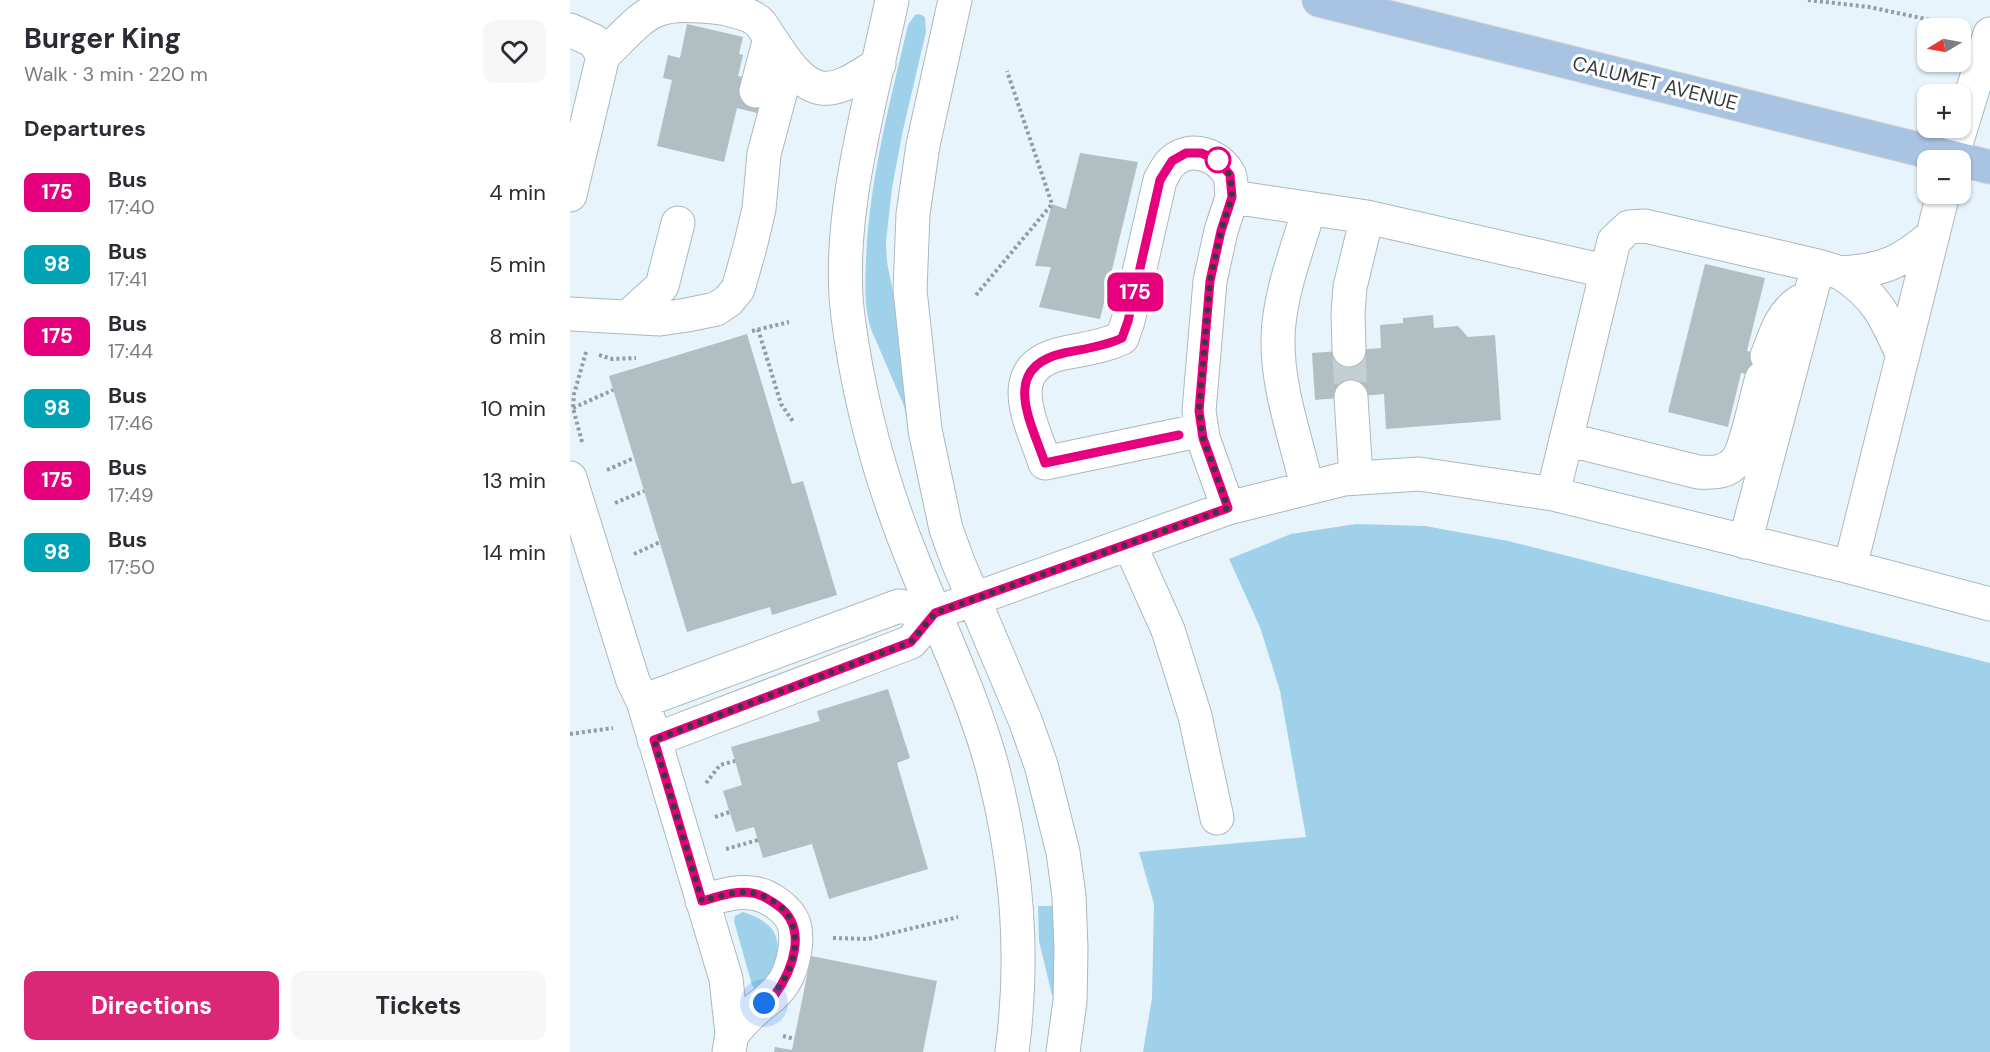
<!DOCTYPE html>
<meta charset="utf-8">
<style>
body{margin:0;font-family:"DM Sans",sans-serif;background:#f7f7f7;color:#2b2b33;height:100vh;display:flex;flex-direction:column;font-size:22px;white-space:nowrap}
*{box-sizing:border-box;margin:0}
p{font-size:20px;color:#7c7c81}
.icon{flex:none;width:33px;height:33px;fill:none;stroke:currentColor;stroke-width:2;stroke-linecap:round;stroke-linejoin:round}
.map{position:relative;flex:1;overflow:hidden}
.drawer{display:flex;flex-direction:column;background:#fff;width:570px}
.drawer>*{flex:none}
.badge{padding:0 12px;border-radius:9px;font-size:21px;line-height:39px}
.needle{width:39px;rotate:260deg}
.fabs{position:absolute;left:1347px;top:18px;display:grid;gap:12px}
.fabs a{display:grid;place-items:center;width:54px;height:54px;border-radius:12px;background:#fff;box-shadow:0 2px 4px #0004;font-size:30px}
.you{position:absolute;width:30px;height:30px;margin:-15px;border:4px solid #fff;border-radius:50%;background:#1a73e8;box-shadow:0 0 0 9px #1a73e833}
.map>.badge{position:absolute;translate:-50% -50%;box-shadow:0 0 0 3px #fff}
h2{padding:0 24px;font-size:22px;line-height:54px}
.round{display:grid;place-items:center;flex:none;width:63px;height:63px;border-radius:12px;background:#f7f7f7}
.headline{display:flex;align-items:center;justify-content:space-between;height:102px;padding:0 24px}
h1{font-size:28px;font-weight:700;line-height:45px}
.cta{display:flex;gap:12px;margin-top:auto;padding:12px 24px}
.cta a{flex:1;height:69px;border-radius:12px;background:#db2777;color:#fff;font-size:24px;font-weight:700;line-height:69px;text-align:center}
.cta a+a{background:#f7f7f7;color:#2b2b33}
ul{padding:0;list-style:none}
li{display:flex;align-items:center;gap:18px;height:72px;padding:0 24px}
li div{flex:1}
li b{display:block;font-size:22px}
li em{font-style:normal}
li .badge{min-width:66px;font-weight:700;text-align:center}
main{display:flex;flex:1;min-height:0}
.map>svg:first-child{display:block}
.green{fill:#9fd1eb}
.building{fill:#b1bfc2}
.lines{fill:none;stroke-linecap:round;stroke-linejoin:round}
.minor-tunnel{stroke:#c4cfd5;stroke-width:33;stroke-dasharray:33 16;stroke-linecap:butt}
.minor-casing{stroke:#acb8be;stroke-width:35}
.major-casing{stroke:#cfd0d1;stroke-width:35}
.path{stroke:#939ca1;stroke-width:4;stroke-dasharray:3 3;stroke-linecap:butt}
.minor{stroke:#fff;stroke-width:33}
.major{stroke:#a9c4e3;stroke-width:33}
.line-casing{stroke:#fff;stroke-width:14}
.line{stroke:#e6007e;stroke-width:9}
.walk{stroke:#363b3e;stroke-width:6;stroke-dasharray:0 10.8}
.stop-dot{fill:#fff;stroke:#e6007e;stroke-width:3}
.labels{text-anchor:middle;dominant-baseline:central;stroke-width:6;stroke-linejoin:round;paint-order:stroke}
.street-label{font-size:20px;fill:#363b3e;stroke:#fff}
</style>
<main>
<section class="drawer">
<div class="headline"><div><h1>Burger King</h1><p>Walk · 3 min · 220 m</p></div><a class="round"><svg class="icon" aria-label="heart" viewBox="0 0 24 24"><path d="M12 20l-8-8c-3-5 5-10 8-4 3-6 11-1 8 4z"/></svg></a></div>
<h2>Departures</h2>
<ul>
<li><span class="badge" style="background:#e6007e;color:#fff">175</span><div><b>Bus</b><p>17:40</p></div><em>4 min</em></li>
<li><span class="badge" style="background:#00a3b4;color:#fff">98</span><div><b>Bus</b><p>17:41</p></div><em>5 min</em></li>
<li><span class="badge" style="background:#e6007e;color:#fff">175</span><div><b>Bus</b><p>17:44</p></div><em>8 min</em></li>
<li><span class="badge" style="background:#00a3b4;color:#fff">98</span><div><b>Bus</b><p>17:46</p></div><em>10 min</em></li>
<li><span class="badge" style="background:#e6007e;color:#fff">175</span><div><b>Bus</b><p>17:49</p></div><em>13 min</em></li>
<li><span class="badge" style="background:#00a3b4;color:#fff">98</span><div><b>Bus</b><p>17:50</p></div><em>14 min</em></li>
</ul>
<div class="cta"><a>Directions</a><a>Tickets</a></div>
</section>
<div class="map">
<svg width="1420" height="1052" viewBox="0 0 1420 1052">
<rect width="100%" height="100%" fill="#e7f4fb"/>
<path class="green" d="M 349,14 L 355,17 L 356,32 L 333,130 L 322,188 L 316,242 L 317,262 L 329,322 L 340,438 L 334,406 L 301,329 C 294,307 295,284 296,261 C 299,181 320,102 338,25 L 345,15 Z
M 786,524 L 855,526 L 938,541 L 1420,663 L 1420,1052 L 573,1052 L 582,998 L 584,904 L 569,852 L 736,837 L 710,691 L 690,627 L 659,559 L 721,534 Z
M 468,906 L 486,906 L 484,998 L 482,995 L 469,941 Z
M 173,912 C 219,927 210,950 198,988 L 185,989 L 182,985 L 164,921 L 165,916 Z"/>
<path class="building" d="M 117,24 L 173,37 L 169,54 L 173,55 L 168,76 L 175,77 L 197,93 L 191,114 L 167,108 L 154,162 L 87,146 L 102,80 L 93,78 L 98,55 L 110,58 Z
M 510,153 L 568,162 L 530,319 L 469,307 L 481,267 L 465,266 L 482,204 L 496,209 Z
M 1135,264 L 1195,278 L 1177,351 L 1206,358 L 1202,380 L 1171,373 L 1158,427 L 1098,412 Z
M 863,315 L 864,328 L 888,326 L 898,337 L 925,335 L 931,420 L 816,429 L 814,394 L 745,400 L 742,353 L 811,348 L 810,325 L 833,323 L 833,318 Z
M 177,334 L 222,484 L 233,481 L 267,595 L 202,615 L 200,607 L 117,632 L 39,376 Z
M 318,689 L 340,758 L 327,763 L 358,869 L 259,899 L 242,844 L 193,858 L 184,827 L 166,832 L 153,791 L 172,785 L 161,747 L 250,721 L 247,711 Z
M 241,956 L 367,981 L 353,1052 L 204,1052 L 205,1047 L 222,1050 Z"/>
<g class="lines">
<path class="minor-tunnel" d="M 779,350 L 781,397"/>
<g class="minor-casing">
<path id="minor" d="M 322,0 C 302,98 265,217 278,317 C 289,401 312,485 344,563 C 371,630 403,697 422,766 C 447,862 455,954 442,1052
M 385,0 L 353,145 L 343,214 L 340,290 L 355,430 L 376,529 L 388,562 L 455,720 L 471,765 L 493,852 L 499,896 L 501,949 L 500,1001 L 493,1052
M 0,30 L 24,41 L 33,56 L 0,195
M 33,56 C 80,10 80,0 152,8 C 164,11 182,14 190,23 C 205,43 225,84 251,88 C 272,91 293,73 309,64
M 186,91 L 200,38
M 1381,160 L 1420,34
M 1271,273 C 1314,270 1330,263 1363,235
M 0,314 L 90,319 L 117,315 L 146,309 L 158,301 L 168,289 L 180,247 L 189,209 L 194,154 L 218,64
M 58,317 L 92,286 L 108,223
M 779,350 L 778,313 L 780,287 L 797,217
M 1197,356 C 1205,336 1210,315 1229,302
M 781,397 L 786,478
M 632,430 L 475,463 C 461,421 430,367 494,353 C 513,349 533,347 552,338 L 558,321 L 590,180 C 594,174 597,165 603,161 C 621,145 648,155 659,174 C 662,180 661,190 662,197
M 996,439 L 1128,472 C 1143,473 1158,473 1167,460 C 1176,449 1187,394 1192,378
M 0,478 L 63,681 L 73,701 L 156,979 L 162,1034 L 159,1052
M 737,487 C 726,438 707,389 708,338 C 709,294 727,251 739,209
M 983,494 L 1044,241 L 1059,227 L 1075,226 L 1248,266 L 1271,273 C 1307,296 1316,318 1333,356
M 658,508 L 633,438 L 629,411 L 640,281 L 651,231 L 662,197 L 797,217 L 1035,271
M 1175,542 L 1248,266
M 560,545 L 598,630 L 625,716 L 647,818
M 1280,567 L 1373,194
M 73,701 L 329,606 L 365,613
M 84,740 L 341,642 L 365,613 L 658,508 L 774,479 L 849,474 L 983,494 L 1280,567 L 1420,604
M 132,901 C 148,897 164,891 181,893 C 197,894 219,909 224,924 C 229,941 223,967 214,982 C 206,995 195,1001 184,1011 C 176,1018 169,1026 162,1034"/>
</g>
<g class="major-casing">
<path id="major" d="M 749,0 L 1420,167"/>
</g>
<path class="path" d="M 1238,0 L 1299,7 L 1384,25
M 406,295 L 482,204 L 437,71
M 188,329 L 211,404 L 224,423
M 182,331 L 219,322
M 29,355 L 42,359 L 66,358
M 3,408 L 43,390
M 12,442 L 3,408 L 4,394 L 16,352
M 37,470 L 64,458
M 45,503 L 74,491
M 64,554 L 90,542
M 0,734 L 43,728
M 136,783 L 150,765 L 165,761
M 145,817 L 160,812
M 156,849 L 188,840
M 263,938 L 298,939 L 388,917
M 213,1036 L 225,1039"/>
<use href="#minor" class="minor"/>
<use href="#major" class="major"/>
</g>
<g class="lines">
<g class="line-casing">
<path id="line" d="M 204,996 C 223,970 239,927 207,905 C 200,900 191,894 182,893 C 165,890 148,897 132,901 L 84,740 L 341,642 L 365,613 L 658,508 L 633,438 L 629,411 L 640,281 L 651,231 L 662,197 L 660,175 L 648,160 L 631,153 L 616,153 L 602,161 L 590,180 L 558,321 L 552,338 C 533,347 513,349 494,353 C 429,367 461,422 475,463 L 609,435"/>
</g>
<use href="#line" class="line"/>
<path class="walk" d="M 194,1003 C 222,981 241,929 207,904 C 200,899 190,894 182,893 C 165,890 148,897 132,901 L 84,740 L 341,642 L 365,613 L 658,508 L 633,438 L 629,411 L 640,281 L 651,231 L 662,197 L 660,175 L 648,160"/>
</g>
<circle class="stop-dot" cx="648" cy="160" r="12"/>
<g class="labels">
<g class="street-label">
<text transform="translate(1085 83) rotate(14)">CALUMET AVENUE</text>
</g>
</g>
</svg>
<div class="fabs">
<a><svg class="needle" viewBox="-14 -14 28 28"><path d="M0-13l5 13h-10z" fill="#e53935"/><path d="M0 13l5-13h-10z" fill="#7c7c81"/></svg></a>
<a>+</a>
<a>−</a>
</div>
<div class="you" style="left:194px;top:1003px"></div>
<b class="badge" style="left:565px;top:292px;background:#e6007e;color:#fff">175</b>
</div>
</main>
